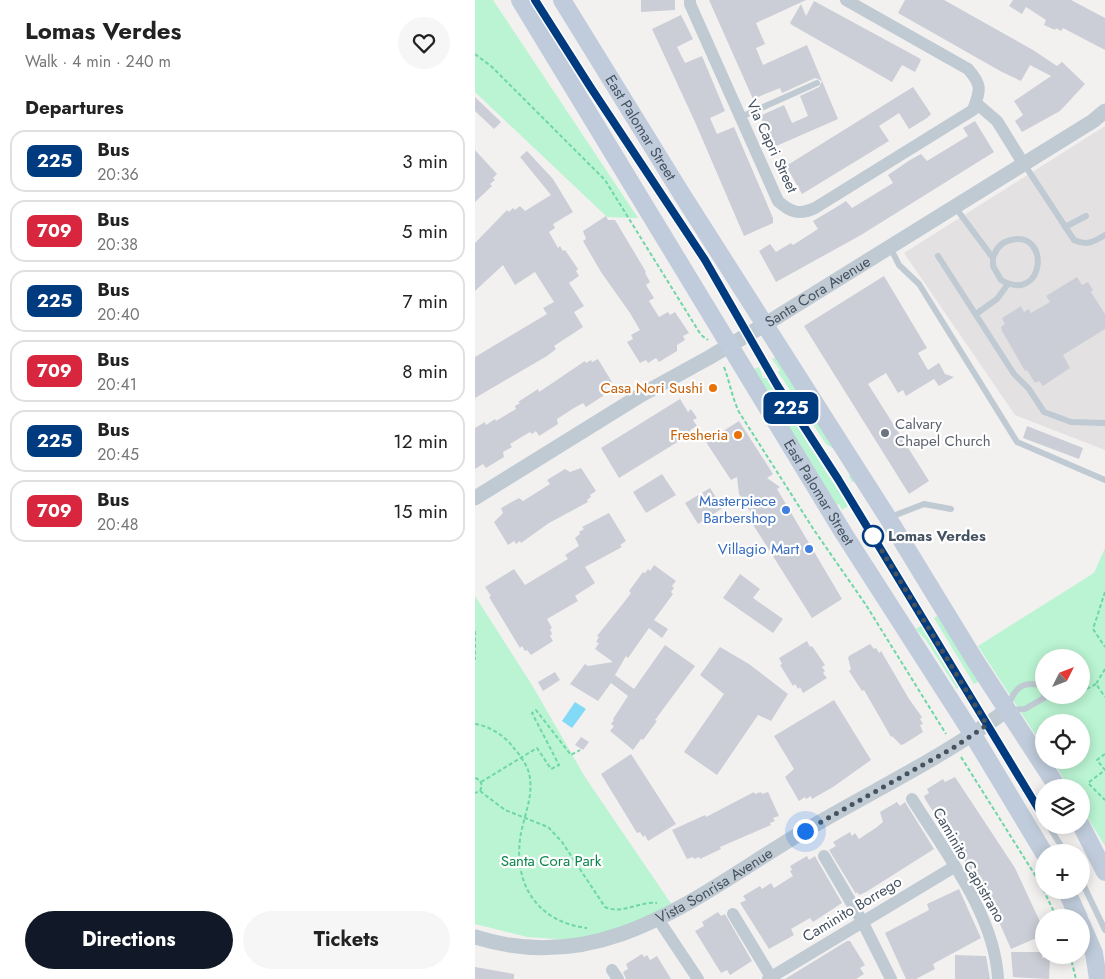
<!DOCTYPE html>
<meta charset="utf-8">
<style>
body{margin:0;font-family:Jost,sans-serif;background:#f6f6f6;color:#222;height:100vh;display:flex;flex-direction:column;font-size:19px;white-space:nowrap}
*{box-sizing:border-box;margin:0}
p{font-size:16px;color:#767676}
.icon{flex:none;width:28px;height:28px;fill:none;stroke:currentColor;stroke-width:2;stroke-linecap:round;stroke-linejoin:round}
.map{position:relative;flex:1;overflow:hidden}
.panel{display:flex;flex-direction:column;background:#fff;width:475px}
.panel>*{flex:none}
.badge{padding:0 10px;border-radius:8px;font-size:18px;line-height:32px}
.needle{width:32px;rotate:48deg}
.fabs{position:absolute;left:560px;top:649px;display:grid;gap:10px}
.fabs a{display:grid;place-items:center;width:55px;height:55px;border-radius:50%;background:#fff;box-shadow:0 2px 12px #0003;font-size:25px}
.you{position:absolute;width:25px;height:25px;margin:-12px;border:4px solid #fff;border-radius:50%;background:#1a73e8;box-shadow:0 0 0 8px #1a73e833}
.map>.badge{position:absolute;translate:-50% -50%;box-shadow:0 0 0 2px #fff}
h2{padding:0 25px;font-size:19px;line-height:45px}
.round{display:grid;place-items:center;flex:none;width:52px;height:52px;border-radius:26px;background:#f6f6f6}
.overview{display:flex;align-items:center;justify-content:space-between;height:85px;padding:0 25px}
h1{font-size:24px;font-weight:700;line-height:38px}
.action{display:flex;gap:10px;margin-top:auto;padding:10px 25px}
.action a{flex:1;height:58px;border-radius:30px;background:#111827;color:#fff;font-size:20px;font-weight:700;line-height:58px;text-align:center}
.action a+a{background:#f6f6f6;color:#222}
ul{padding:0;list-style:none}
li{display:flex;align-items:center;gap:15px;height:62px;margin:0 10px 8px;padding:0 15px;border:2px solid #e0e0e0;border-radius:15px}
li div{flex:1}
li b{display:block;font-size:19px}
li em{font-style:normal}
li .badge{min-width:55px;font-weight:700;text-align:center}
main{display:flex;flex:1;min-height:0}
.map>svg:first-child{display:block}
.education{fill:#e4e1e2}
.green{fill:#baf4d2;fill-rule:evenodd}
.water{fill:#82daf6}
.building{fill:#cbced6}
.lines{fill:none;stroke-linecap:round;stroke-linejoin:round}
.path{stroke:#6ed7a6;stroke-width:2;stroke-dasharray:4 2.5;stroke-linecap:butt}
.service{stroke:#bfcad3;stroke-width:6}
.minor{stroke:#bfcad3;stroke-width:12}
.tertiary{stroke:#bfcad3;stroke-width:15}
.secondary{stroke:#c0ccdb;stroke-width:18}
.line-casing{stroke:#fff;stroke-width:11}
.line{stroke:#003b80;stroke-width:8}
.walk{stroke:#455260;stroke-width:5;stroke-dasharray:0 9}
.food-dot{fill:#e8710a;stroke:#fff;stroke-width:2}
.worship-dot{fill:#6b7280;stroke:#fff;stroke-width:2}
.shop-dot{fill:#3f7fe0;stroke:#fff;stroke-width:2}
.stop-dot{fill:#fff;stroke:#003b80;stroke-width:2.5}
.labels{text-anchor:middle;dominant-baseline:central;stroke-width:4.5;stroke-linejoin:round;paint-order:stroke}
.street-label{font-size:15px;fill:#455260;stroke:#fff}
.food-label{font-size:15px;fill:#c56008;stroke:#fff;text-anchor:end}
.worship-label{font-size:15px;fill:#5b616d;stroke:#fff;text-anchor:start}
.shop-label{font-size:15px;fill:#366cbe;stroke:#fff;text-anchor:end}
.stop-label{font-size:15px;font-weight:bold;fill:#455260;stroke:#fff;text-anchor:start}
.park-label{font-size:15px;fill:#0c854d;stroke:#fff}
</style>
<main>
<section class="panel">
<div class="overview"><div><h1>Lomas Verdes</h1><p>Walk · 4 min · 240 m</p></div><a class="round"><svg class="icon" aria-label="heart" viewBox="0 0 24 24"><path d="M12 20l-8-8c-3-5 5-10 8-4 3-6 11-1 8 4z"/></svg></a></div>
<h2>Departures</h2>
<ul>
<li><span class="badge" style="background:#003b80;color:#fff">225</span><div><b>Bus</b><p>20:36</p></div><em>3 min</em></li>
<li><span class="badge" style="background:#d7263d;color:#fff">709</span><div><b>Bus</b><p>20:38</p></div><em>5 min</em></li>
<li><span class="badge" style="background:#003b80;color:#fff">225</span><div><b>Bus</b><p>20:40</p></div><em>7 min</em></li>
<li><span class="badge" style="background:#d7263d;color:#fff">709</span><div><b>Bus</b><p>20:41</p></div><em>8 min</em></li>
<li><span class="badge" style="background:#003b80;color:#fff">225</span><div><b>Bus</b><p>20:45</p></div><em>12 min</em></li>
<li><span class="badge" style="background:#d7263d;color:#fff">709</span><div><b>Bus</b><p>20:48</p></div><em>15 min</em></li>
</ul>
<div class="action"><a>Directions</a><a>Tickets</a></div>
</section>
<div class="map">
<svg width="630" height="979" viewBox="0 0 630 979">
<rect width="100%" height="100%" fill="#f3f0f0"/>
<path class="education" d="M 630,126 L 630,450 L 540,415 L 429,253 Z"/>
<path class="green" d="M 0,0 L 18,0 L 163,218 L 132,217 L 0,92 Z
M 301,357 L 386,483 L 377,482 L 374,477 L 376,470 L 364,452 L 351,444 L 303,372 L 305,370 L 297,359 Z
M 284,367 L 288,378 L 291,378 L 373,506 L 367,510 L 364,504 L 361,506 L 285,383 L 279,369 Z
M 630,548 L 630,846 L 606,807 L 606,788 L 594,787 L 577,760 L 606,760 L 606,722 L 569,722 L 569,748 L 503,646 L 619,573 ZM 569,658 L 606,658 L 606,695 L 569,695 Z
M 0,596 L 57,685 L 110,777 L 197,905 L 148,934 L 96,940 L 52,937 L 0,924 Z
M 465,614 L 506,680 L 499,684 L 459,618 Z
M 447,625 L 485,687 L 482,689 L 451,640 L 441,629 Z"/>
<path class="water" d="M 100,702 L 111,709 L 97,728 L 87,721 Z"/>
<path class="building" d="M 166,0 L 200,0 L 200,10 L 166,12 Z
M 234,0 L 331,0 L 281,23 L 290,44 L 281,48 L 288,65 L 332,45 L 363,119 L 299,147 L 297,146 L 285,116 L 309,105 L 317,123 L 333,116 L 325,96 L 344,87 L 347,81 L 340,78 L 307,93 L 305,88 L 278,99 Z
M 430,0 L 469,0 L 558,50 L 582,66 L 587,62 L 610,84 L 585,111 L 547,132 L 540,121 L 548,115 L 539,101 L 576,76 L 555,65 L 546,81 L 527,72 L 423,13 Z
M 538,0 L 596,0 L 630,18 L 630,50 L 588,28 L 586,31 L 581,28 L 580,30 L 569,25 L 571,20 L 551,7 L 547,14 L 534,6 Z
M 339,1 L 444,58 L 446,60 L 440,72 L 427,65 L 417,82 L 317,25 L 315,23 L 326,4 L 331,16 Z
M 206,15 L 218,39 L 202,47 L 210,63 L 227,56 L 250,111 L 235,118 L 242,134 L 259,127 L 298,218 L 298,223 L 269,236 L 220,122 L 177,29 Z
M 438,87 L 456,114 L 452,118 L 434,129 L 424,113 L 404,126 L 414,141 L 327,194 L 311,166 Z
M 0,97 L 26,122 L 19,129 L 0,111 Z
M 500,121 L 519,152 L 386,235 L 301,282 L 284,251 L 295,244 L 301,252 L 316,243 L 318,245 L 343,229 L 338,221 L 360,208 L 371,201 L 377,208 L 418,183 L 413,175 L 435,160 L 446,154 L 452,161 L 493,136 L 488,128 Z
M 0,150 L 22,174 L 18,178 L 20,180 L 15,184 L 17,186 L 0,202 Z
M 52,151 L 78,179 L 98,212 L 78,224 L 80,228 L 74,232 L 83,248 L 85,246 L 88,251 L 90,250 L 103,269 L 101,271 L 104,276 L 94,283 L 109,306 L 99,312 L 108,327 L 79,346 L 81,349 L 72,356 L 0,398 L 0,357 L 72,314 L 68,308 L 79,302 L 60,272 L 40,285 L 28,265 L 0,291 L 0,243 L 32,210 L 34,212 L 38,208 L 40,210 L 45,206 L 50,211 L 76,195 L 45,157 Z
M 131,216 L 133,220 L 140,220 L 171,272 L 170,273 L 175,282 L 171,285 L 179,298 L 174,301 L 184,317 L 193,312 L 195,315 L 200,312 L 214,333 L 208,336 L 210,340 L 202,345 L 202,351 L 184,362 L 181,358 L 173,363 L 171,360 L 165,363 L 152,342 L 158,339 L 156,335 L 165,330 L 155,313 L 126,272 L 108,241 L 111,239 L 108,231 Z
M 409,276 L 452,348 L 443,353 L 453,370 L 464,363 L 470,374 L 479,377 L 464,386 L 459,379 L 431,396 L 428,390 L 423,393 L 411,373 L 393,384 L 454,481 L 434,494 L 329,326 Z
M 602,277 L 607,285 L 613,282 L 618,290 L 616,292 L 630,314 L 630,329 L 588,355 L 595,368 L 568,386 L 564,381 L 560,383 L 552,370 L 550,371 L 527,331 L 526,327 L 530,324 L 527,318 L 546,306 L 549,312 L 554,309 L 556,313 L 575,302 L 571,296 Z
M 123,359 L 137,382 L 128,390 L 128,396 L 111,407 L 108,403 L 99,408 L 82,419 L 83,424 L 64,436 L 61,431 L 57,434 L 55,432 L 35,444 L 37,447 L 28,452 L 29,457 L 11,468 L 8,464 L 0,469 L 0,428 L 10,422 L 11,425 L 20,419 L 21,421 L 41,409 L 40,406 L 45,403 L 43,402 L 63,389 L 64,392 L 110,361 L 111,363 L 116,360 L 117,362 Z
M 205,399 L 213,412 L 216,409 L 222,418 L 218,420 L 222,426 L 215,430 L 217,433 L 144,478 L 126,448 Z
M 264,421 L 298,474 L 292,478 L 305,487 L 302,489 L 367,599 L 337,618 L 277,523 L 281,521 L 264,494 L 262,477 L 256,480 L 231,442 Z
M 552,426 L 608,448 L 604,459 L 548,438 Z
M 106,468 L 121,491 L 115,495 L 116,497 L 112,500 L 113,502 L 74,523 L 46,543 L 45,541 L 41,544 L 39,541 L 33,545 L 19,522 L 28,513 L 26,508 L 44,498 L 48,501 L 75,484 L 72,480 L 90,469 L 95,472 Z
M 187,474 L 201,495 L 171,513 L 158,492 Z
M 235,488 L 248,508 L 223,524 L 210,503 Z
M 134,513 L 151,541 L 145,545 L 147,547 L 110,567 L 120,583 L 100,596 L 103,601 L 72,619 L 77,628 L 75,629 L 77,634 L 75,636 L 78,641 L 56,655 L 52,650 L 50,651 L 47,646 L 45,648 L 14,597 L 16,596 L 10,587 L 39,569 L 50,585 L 93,559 L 90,555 L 104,546 L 100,538 L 105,534 L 104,532 L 109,529 L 107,527 Z
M 179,565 L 201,581 L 197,586 L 199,588 L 196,592 L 198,594 L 179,620 L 193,629 L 187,638 L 174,628 L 153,658 L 151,656 L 140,675 L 159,689 L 190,645 L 220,666 L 180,720 L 182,721 L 168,740 L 166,739 L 158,750 L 135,731 L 139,726 L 136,724 L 139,720 L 138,719 L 153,696 L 136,683 L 123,701 L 95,684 L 110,664 L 113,666 L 138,662 L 120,649 L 124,643 L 121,642 L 124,637 L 122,636 L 150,601 L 156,593 L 154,591 L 168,572 L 170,573 L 173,569 L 175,571 Z
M 265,574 L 285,589 L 278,598 L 308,619 L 298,633 L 248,598 Z
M 332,641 L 335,647 L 337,646 L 350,665 L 347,667 L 350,671 L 348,673 L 352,678 L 328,693 L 325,687 L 323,689 L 320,684 L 318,686 L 305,665 L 307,664 L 304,658 Z
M 395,644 L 399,649 L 401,648 L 404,653 L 406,651 L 434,699 L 447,717 L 445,719 L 448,724 L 445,725 L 448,732 L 429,744 L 426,745 L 417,736 L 416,737 L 389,690 L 387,691 L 374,671 L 376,669 L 373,658 L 374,656 Z
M 245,647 L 274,664 L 313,694 L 296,721 L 283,715 L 242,775 L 209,752 L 249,694 L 225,675 Z
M 80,672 L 85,680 L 68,691 L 63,682 Z
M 359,700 L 396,760 L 358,787 L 337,799 L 336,796 L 331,799 L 330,797 L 324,801 L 310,777 L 319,769 L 299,736 Z
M 106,737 L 114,742 L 108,750 L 100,745 Z
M 156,754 L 201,824 L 173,841 L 170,835 L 168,837 L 165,832 L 162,833 L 126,774 Z
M 480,777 L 540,868 L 568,928 L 561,931 L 564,937 L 536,949 L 513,897 L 450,799 L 449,796 L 454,793 L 452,789 L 468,779 L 470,782 Z
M 279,792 L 280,794 L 286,792 L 287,794 L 293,792 L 294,794 L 304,816 L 298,818 L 300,821 L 295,823 L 296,825 L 245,847 L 246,849 L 225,859 L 224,857 L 219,859 L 218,857 L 212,859 L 197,830 L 230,815 L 231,817 Z
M 422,802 L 425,806 L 430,802 L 459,849 L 391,892 L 384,895 L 382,892 L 381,894 L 354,850 L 361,846 L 358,842 L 375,832 L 377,836 L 380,833 L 384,839 L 402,827 L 408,822 L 405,812 Z
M 332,856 L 334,860 L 340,856 L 341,858 L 367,903 L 338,922 L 335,918 L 316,929 L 319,935 L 294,949 L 265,903 L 271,900 L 268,896 L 285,886 L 287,889 L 296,883 L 299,888 L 318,876 L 315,871 L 317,870 L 315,866 Z
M 484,889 L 506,938 L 458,964 L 460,969 L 441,979 L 431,979 L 410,933 L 454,910 L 452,904 Z
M 243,912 L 246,916 L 250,914 L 277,961 L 255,975 L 252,970 L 246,973 L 220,931 L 229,926 L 227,922 Z
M 372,941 L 375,941 L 390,965 L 385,968 L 389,974 L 381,979 L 310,979 Z
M 536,952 L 567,952 L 567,958 L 575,958 L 574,979 L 538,977 Z
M 167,954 L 169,957 L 172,955 L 175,960 L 182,956 L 196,979 L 151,979 L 148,972 L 153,969 L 151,964 Z
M 480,955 L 511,956 L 515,979 L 480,979 Z
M 0,967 L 39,974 L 39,979 L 0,979 Z"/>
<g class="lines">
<path class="path" d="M 0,54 L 17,67 L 130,180 L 226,335 L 233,340
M 249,367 C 255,383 257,397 264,412 L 339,530 L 391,605 L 471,734
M 630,592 L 618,629 L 630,647
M 0,631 L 0,660
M 630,669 L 621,684 L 630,697
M 606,692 L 621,684
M 591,700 L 600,695
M 0,724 C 14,726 29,735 38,747 C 44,754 51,763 54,773 C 59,794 50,813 46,833 C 37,882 61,922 112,928
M 630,754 L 622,760 L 630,770 L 613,783 L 630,800
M 486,757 L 565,883 L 582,918
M 0,778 L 5,780 L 7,786 L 5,791 L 0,793
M 6,782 L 62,748 L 76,769 L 84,765 L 57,713 L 61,710 L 96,755 L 105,750
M 5,791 L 30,810 L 73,827 L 87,842 L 130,907 C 147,915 164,901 182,903
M 595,955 L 601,979"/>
<path class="service" d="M 60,0 L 116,88 L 230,260 L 302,385 L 363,479 L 569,818
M 266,117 L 342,83
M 549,164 L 599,240 C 612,246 618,242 630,235
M 480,207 L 518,258 L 518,266 L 526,280 C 570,305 576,230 536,240 C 526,242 521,248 518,258
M 590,227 L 611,216
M 415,247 L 424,265 L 444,284 L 542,442 L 630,480
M 463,256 L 539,374 L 554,389 L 569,412 L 596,422 L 630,423
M 501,314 L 522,299 L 533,284
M 413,518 L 449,504 L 476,509
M 569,686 C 546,679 538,690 532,710 L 550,709 L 569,698 L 569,695
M 573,825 L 590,852
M 606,880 L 630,930"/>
<path class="minor" d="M 215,0 L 215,4 L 303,201 C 316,213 325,215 340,208 L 498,110 C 505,90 508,86 493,69 L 371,0
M 501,103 L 522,121 L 548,163
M 437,799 C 470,852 520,915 523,979
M 349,856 L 387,921 L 416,979
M 258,914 L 296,977
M 185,922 L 223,979
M 137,970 L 143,979
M 293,979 L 479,867"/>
<g class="tertiary">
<path id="s1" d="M 0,498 L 166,395 L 235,357 L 289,325 L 618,121 L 630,111"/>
<path id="s2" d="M 0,937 C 131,979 227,891 331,830 C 399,790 469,757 532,710"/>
</g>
<g class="secondary">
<path id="s3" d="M 45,0 L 369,534 L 498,735 L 569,853"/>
<path id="s4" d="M 87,0 L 206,193 L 413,518 L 501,662 L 583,788"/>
<path d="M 606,825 L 630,872"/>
<path d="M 591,890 L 604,918"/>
<path d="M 606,923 L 619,953 L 623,979"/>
</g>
</g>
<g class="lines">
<g class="line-casing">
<path id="line" d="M 60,0 L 116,88 L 230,260 L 302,385 L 363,479 L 569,818"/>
</g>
<use href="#line" class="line"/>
<path class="walk" d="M 330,831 L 478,748 L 512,725 L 398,536"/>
</g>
<g class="food-dot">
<circle cx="238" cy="388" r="5"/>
<circle cx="263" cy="435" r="5"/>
</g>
<circle class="worship-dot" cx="410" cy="433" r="5"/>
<g class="shop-dot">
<circle cx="311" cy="510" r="5"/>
<circle cx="334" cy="549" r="5"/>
</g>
<circle class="stop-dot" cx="398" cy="536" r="10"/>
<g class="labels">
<g class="street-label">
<text stroke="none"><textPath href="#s4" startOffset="150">East Palomar Street</textPath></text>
<text transform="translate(297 146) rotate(65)">Via Capri Street</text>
<text stroke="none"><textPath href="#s1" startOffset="400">Santa Cora Avenue</textPath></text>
<text stroke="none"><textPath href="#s3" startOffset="576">East Palomar Street</textPath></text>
<text transform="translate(494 865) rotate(60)">Caminito Capistrano</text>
<text stroke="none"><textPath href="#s2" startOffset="254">Vista Sonrisa Avenue</textPath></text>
<text transform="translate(377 909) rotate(-31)">Caminito Borrego</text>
</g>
<g class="food-label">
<text x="228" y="388">Casa Nori Sushi</text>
<text x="253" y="435">Fresheria</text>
</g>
<g class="worship-label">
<text x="420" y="424">Calvary<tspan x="420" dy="17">Chapel Church</tspan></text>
</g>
<g class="shop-label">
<text x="301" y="501">Masterpiece<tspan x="301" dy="17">Barbershop</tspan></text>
<text x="324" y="549">Villagio Mart</text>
</g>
<g class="stop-label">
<text x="413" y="536">Lomas Verdes</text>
</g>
<g class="park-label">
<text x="76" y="861">Santa Cora Park</text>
</g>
</g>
</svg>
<div class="fabs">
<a><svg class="needle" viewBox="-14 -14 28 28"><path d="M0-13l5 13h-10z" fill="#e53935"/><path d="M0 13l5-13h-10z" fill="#767676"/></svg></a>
<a><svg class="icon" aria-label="locate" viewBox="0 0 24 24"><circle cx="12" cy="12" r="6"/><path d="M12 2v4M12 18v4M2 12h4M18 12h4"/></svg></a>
<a><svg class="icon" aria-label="layers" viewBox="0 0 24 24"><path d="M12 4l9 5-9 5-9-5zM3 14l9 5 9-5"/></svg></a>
<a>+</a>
<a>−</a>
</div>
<div class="you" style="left:330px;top:831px"></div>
<b class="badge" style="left:316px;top:408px;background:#003b80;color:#fff">225</b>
</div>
</main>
